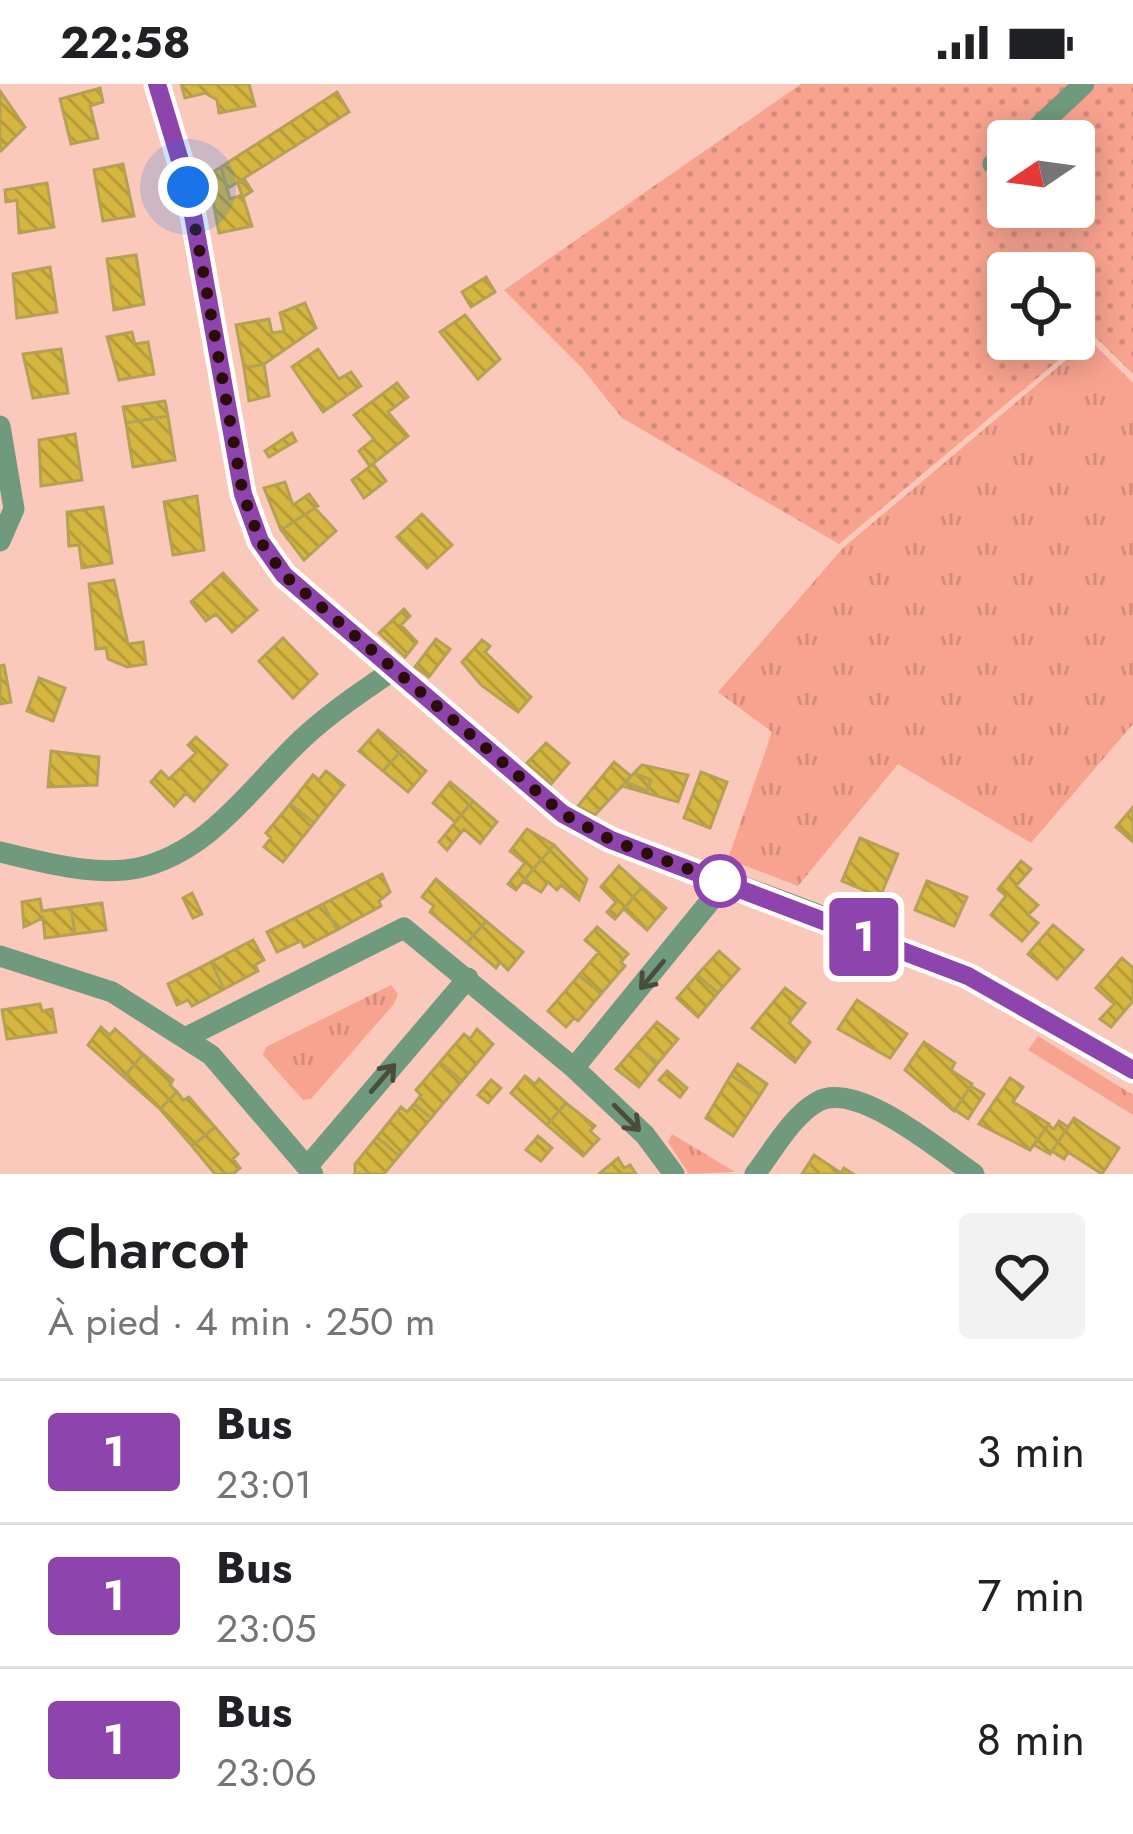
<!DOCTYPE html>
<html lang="fr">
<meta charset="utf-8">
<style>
body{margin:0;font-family:Jost,sans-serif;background:#f2f2f2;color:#202124;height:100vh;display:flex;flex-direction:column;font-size:45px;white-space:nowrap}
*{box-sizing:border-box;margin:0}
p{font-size:39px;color:#757577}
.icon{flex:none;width:66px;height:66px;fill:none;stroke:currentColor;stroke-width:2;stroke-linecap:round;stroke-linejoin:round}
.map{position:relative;height:1090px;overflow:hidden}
.sheet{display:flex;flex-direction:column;background:#fff;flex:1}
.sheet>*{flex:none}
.badge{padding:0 24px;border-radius:9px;font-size:42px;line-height:78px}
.needle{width:78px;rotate:257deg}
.fabs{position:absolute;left:987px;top:36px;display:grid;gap:24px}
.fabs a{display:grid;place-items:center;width:108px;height:108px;border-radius:12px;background:#fff;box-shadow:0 6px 30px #0003;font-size:60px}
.you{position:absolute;width:60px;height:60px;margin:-30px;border:9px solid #fff;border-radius:50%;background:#1a73e8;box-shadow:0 0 0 18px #1a73e833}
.map>.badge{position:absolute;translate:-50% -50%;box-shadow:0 0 0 6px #fff}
.round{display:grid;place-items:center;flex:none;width:126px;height:126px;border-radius:12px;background:#f2f2f2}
.head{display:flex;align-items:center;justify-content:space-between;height:204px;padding:0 48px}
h1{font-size:57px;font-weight:600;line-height:90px}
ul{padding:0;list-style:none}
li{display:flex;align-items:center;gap:36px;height:144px;padding:0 48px;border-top:3px solid #e0e0e0}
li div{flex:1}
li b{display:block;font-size:45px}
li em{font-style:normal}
li .badge{min-width:132px;font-weight:700;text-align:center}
.status{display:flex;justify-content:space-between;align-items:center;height:84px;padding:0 60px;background:#fff;direction:ltr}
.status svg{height:33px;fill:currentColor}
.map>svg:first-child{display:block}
.grass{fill:url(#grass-tufts)}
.garden{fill:url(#garden-dots);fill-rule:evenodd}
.building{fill:url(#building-back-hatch);stroke:#b5a154;stroke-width:3}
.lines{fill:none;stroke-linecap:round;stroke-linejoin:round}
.minor{stroke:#709a7d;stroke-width:21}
.oneway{stroke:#4a4c3c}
.line-casing{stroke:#fff;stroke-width:27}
.line{stroke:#8e44ad;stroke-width:18}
.walk{stroke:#2a0d07;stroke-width:12;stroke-dasharray:0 21.6}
.stop-dot{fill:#fff;stroke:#8e44ad;stroke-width:6}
</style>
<div class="status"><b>22:58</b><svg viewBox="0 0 49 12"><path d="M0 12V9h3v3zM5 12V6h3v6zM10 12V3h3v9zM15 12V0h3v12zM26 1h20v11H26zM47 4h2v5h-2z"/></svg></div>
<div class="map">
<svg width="1133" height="1090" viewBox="0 0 1133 1090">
<defs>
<pattern id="grass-tufts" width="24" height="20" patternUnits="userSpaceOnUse" patternTransform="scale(3)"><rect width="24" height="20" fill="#f8a38f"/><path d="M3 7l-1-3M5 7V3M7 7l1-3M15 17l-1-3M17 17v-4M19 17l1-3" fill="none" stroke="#d58b7a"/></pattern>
<pattern id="garden-dots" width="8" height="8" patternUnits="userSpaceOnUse" patternTransform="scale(3)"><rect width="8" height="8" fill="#f8a38f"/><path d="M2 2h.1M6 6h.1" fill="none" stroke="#d58b7a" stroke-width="1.8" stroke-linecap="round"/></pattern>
<pattern id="building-back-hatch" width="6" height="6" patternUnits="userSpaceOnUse" patternTransform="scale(3)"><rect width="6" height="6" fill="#d4b640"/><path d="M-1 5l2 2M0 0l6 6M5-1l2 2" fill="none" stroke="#b69b37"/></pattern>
</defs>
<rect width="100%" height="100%" fill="#fbc9bc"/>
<path class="grass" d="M 1090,256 L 1133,299 L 1133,640 L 1031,759 L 898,680 L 798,802 L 728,775 L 772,648 L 718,608 L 843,464 Z
M 391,901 L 398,910 L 394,920 L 311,1015 L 303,1016 L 263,971 L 266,963 Z
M 1038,952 L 1133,1011 L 1133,1031 L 1028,966 Z
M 672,1050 L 735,1088 L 689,1090 L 668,1058 Z"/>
<path class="garden" d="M 801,0 L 1133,0 L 1133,290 L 1091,249 L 839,460 L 622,334 L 582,284 L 504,206 ZM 1008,57 L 1074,57 L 1074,123 L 1008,123 ZM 1008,189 L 1074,189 L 1074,255 L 1008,255 Z"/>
<path class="building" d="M 181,0 L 249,0 L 255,22 L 219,29 L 217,16 L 205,9 L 185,14 Z
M 100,4 L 103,18 L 90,22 L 98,54 L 71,60 L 60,15 Z
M 0,7 L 25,43 L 1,67 L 0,66 Z
M 337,8 L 349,28 L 227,105 L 221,83 Z
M 123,80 L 134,132 L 103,137 L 94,86 Z
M 221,83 L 230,115 L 242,111 L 238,100 L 245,96 L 252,107 L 243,113 L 252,142 L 219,149 L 208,91 Z
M 47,99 L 54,143 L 19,149 L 17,116 L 6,118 L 5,106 Z
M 136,171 L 144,220 L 114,226 L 107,175 Z
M 50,183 L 57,228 L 17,234 L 13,190 Z
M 486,193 L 495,208 L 471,223 L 462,208 Z
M 305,219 L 316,244 L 264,280 L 244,284 L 236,241 L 269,235 L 272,249 L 284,247 L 280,229 Z
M 465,231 L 500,275 L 478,295 L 440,248 Z
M 132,248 L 135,260 L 148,258 L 154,290 L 119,296 L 107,253 Z
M 61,265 L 68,309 L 33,314 L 23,270 Z
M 318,265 L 339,295 L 351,288 L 361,302 L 323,328 L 292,283 Z
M 264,280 L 269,312 L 249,317 L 244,284 Z
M 397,299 L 408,313 L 388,328 L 408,352 L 370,382 L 359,367 L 374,355 L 354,331 Z
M 165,317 L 168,332 L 126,339 L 123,323 Z
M 168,332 L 175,376 L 133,383 L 126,339 Z
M 292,349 L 296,357 L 269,373 L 265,367 Z
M 75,350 L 82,396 L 41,402 L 39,356 Z
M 373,380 L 386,397 L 364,414 L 352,396 Z
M 285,398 L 293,421 L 309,410 L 318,422 L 281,446 L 264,404 Z
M 197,412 L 204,466 L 173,471 L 164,418 Z
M 103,423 L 112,479 L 82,484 L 79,461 L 69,462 L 67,428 Z
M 315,424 L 336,447 L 304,476 L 281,446 Z
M 422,430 L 452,461 L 427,484 L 397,453 Z
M 223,489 L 257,526 L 232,548 L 216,530 L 206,537 L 191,518 Z
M 114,496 L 128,560 L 143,558 L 146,580 L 127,583 L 108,575 L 106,564 L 96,565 L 89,500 Z
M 404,525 L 410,532 L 401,541 L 417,558 L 405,573 L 379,549 Z
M 283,554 L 317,590 L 293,614 L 259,577 Z
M 436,555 L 450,565 L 429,593 L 415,583 Z
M 482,556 L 490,562 L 485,568 L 531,613 L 518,628 L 481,601 L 462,578 Z
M 4,581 L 11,618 L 0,620 L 0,582 Z
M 39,594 L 65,604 L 53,637 L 27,627 Z
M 378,646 L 402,666 L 383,687 L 359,667 Z
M 196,653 L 227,681 L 194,717 L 186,709 L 174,722 L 151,698 L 161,687 L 169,695 L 196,669 L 188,661 Z
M 546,659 L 569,679 L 551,700 L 527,679 Z
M 402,666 L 426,687 L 408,708 L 383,687 Z
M 51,667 L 99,673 L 97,701 L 48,703 Z
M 614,678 L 631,692 L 626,698 L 595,731 L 578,722 Z
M 642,681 L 688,691 L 678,718 L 622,702 L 626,698 L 647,707 L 651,696 L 634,689 Z
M 326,687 L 344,701 L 314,739 L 290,720 L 313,691 L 319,696 Z
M 701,688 L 727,698 L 710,744 L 684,734 Z
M 634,689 L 651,696 L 647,707 L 626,698 Z
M 450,698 L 473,717 L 455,738 L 433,719 Z
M 473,717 L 497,738 L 480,759 L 464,745 L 447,766 L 439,758 Z
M 290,720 L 314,739 L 283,778 L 264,763 L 271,754 L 266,749 Z
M 1133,723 L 1133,758 L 1116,743 Z
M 527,745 L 554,761 L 516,806 L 508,800 L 525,779 L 510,767 Z
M 860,754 L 898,770 L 880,813 L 842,797 Z
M 554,761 L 587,795 L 579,816 L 561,801 L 557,806 L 548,798 L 541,808 L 523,797 Z
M 1021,777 L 1031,785 L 1016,802 L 1038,821 L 1028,831 L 1038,839 L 1022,857 L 991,831 L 1006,812 L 998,805 Z
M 619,782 L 642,803 L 615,835 L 607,828 L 616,818 L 601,803 Z
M 382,790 L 390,808 L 379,817 L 381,822 L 337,846 L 323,820 Z
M 436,795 L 486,837 L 467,859 L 430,828 L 434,822 L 422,813 Z
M 927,797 L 967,813 L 954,842 L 915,826 Z
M 642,803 L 666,824 L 647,846 L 624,825 Z
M 192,809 L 202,830 L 193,834 L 183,814 Z
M 40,815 L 42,827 L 71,823 L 75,850 L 45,854 L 43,834 L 24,843 L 22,818 Z
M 102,819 L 106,846 L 75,850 L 71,823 Z
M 323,820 L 337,846 L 304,863 L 301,857 L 277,868 L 267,848 Z
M 486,837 L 523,868 L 508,886 L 500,878 L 496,884 L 467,859 Z
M 1053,841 L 1083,866 L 1057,895 L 1028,870 Z
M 597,843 L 628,870 L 621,878 L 625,882 L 601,910 L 579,891 L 599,868 L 585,856 Z
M 253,856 L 264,876 L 255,881 L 258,887 L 224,905 L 211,878 Z
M 719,867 L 739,885 L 718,909 L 697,891 Z
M 1122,874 L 1133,884 L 1133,917 L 1111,943 L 1100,935 L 1114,920 L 1096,904 Z
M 211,878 L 224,905 L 192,922 L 188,916 L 177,921 L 168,900 Z
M 579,891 L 601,910 L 578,937 L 574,934 L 566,943 L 548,927 Z
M 697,891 L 718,909 L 698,933 L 677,914 Z
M 785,904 L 805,919 L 789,939 L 810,958 L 795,978 L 752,944 Z
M 857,916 L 907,950 L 890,974 L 838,945 Z
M 40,920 L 42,927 L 52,925 L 56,948 L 7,955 L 2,926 Z
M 657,938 L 678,955 L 658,979 L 636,962 Z
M 101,943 L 110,951 L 115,945 L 143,970 L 124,993 L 88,961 Z
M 477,945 L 493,960 L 462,997 L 440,978 L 464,950 L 470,955 Z
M 924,958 L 955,979 L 951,986 L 972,1000 L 954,1027 L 905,986 Z
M 636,962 L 658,979 L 639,1003 L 616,985 Z
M 143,970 L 173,996 L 170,1001 L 177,1008 L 160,1025 L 124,993 Z
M 440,978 L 462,997 L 431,1034 L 414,1020 L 421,1011 L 416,1006 Z
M 738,980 L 767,1000 L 760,1011 L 731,991 Z
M 667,987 L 687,1004 L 680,1013 L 659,996 Z
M 731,991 L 760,1011 L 733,1052 L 706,1034 Z
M 525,992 L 535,1000 L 539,995 L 566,1019 L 547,1041 L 511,1009 Z
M 1010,994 L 1023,1003 L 1013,1018 L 1049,1040 L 1030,1066 L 979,1040 Z
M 491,996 L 501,1004 L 488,1019 L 478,1011 Z
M 971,1002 L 984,1010 L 968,1035 L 955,1026 Z
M 177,1008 L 183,1016 L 189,1013 L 215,1043 L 192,1062 L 160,1025 Z
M 566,1019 L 595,1042 L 590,1047 L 599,1055 L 583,1072 L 547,1041 Z
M 414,1020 L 431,1034 L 399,1072 L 377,1053 L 401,1023 L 407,1028 Z
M 1074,1034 L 1119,1064 L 1102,1090 L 1068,1068 L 1064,1075 L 1052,1067 Z
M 1059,1037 L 1068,1043 L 1050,1070 L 1034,1061 L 1048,1041 L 1054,1045 Z
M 215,1043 L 238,1070 L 233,1075 L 240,1084 L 233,1090 L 215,1090 L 192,1062 Z
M 538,1052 L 552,1064 L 541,1077 L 526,1066 Z
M 377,1053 L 399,1072 L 384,1090 L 355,1090 L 355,1080 Z
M 814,1071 L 841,1089 L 844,1084 L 853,1090 L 802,1090 Z
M 618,1074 L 624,1084 L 630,1081 L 636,1090 L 599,1090 Z"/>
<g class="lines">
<path class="minor" d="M 157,0 L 188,103 L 243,410 L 260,457 L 284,491 L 563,730 L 611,756 C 789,818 975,882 1133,986
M 1023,57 L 1084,0
M 993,80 L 1008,69
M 0,342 L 14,425 L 0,457
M 0,768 C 42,778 95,793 138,784 C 210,768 251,703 303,654 C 330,629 361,608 392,587
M 0,872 L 112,908 L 211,971 L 313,1090
M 185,954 L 404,844 L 574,984 L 645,1051 L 674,1090
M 574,984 L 725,799
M 307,1083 L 468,894
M 755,1090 C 773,1067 791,1033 817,1018 C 856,995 940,1067 974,1090"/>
</g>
<defs><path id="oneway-shaft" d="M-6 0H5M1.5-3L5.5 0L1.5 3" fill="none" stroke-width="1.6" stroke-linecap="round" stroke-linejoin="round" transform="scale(3)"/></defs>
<g class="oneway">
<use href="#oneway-shaft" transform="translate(652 891) rotate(130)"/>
<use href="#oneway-shaft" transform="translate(383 994) rotate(-49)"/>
<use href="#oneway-shaft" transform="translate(627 1034) rotate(45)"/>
</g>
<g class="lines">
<g class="line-casing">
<path id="line" d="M 157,0 L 188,103 L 243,410 L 260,457 L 284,491 L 563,730 L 611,756 L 968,892 L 1133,986"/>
</g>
<use href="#line" class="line"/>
<path class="walk" d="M 188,103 L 243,410 L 260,457 L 284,491 L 563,730 L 611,756 L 725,799 L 720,797"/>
</g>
<circle class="stop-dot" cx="720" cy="797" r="24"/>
</svg>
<div class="fabs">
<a><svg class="needle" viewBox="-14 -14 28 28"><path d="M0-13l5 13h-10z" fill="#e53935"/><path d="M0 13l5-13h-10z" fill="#757577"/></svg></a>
<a><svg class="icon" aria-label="locate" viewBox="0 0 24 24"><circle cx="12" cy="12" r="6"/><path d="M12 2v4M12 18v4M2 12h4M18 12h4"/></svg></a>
</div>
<div class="you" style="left:188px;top:103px"></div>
<b class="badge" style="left:864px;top:853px;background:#8e44ad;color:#fff">1</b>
</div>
<section class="sheet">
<div class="head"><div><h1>Charcot</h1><p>À pied · 4 min · 250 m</p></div><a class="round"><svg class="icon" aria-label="heart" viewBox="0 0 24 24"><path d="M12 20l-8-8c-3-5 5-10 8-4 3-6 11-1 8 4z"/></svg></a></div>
<ul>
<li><span class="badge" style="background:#8e44ad;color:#fff">1</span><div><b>Bus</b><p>23:01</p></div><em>3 min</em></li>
<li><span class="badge" style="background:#8e44ad;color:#fff">1</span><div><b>Bus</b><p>23:05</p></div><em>7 min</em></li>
<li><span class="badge" style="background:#8e44ad;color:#fff">1</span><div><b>Bus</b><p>23:06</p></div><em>8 min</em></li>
</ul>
</section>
